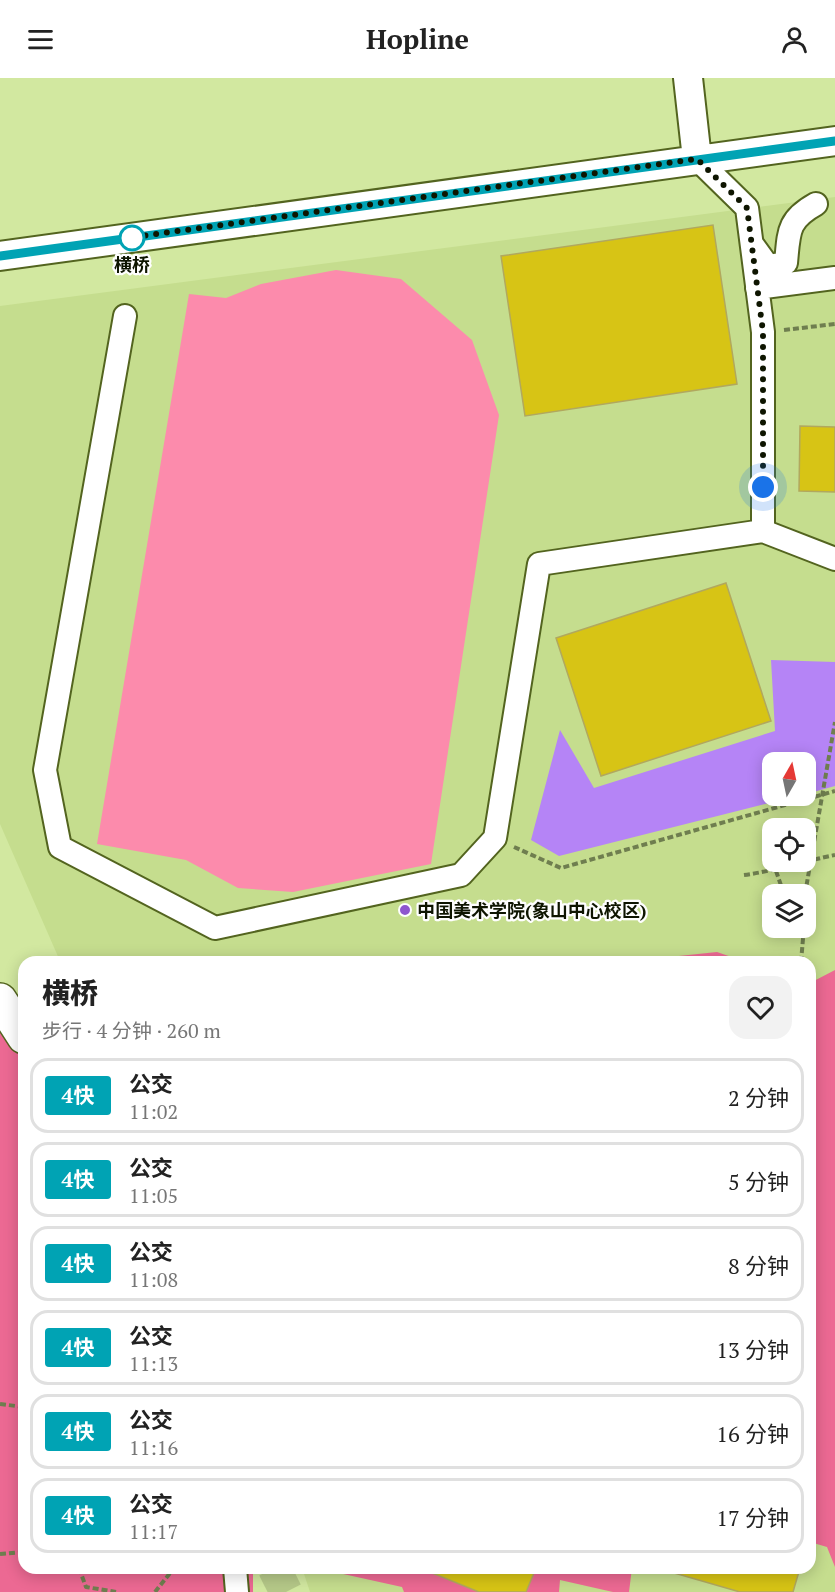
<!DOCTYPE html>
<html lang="zh">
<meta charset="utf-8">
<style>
body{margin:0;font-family:"PT Serif","Noto Sans SC",serif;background:#f2f2f2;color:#222;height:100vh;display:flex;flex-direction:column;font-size:22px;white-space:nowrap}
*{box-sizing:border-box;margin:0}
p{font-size:20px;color:#767676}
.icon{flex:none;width:33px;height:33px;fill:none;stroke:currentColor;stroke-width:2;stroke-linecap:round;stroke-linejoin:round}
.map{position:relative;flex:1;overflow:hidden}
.panel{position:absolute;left:18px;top:878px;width:798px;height:618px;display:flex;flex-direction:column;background:#fff;border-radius:18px;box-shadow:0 3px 15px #0003}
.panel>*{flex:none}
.badge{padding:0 12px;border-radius:4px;font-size:21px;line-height:39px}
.needle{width:39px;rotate:9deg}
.controls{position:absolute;left:762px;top:674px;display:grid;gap:12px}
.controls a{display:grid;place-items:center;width:54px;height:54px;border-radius:12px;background:#fff;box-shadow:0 3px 15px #0003;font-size:30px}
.you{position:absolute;width:30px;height:30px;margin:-15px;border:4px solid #fff;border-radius:50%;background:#1a73e8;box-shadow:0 0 0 9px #1a73e833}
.map>.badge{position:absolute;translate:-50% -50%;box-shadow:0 0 0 3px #fff}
.round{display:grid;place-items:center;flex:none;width:63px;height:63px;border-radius:18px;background:#f2f2f2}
.summary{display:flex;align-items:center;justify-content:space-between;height:102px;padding:0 24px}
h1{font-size:28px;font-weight:800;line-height:45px}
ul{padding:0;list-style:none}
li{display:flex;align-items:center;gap:18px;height:75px;margin:0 12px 9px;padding:0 12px;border:3px solid #e0e0e0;border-radius:18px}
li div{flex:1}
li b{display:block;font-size:22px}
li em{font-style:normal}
li .badge{min-width:66px;font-weight:700;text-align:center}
header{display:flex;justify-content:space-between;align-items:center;height:78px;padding:0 24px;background:#fff;font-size:27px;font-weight:800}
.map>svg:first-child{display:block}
.built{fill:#c5dd8e;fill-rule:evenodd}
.green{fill:#fc8bac}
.forest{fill:#ec6993}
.water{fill:#b584f6}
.building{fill:#d7c415;stroke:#b1a85e;stroke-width:1.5}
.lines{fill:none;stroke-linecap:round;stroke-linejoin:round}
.secondary-tunnel{stroke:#b5c888;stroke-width:33;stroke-dasharray:33 16;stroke-linecap:butt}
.minor-casing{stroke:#53641f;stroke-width:26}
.tertiary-casing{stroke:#53641f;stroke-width:32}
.secondary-casing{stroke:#53641f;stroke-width:36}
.path{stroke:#6f7e4f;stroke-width:4;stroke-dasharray:6 3;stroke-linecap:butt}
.minor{stroke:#fff;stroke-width:22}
.tertiary{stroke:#fff;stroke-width:28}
.secondary{stroke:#fff;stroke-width:33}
.path-bridge{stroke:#6f7e4f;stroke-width:4;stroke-dasharray:6 3;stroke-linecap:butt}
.line-casing{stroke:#fff;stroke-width:14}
.line{stroke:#00a3b4;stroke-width:9}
.walk{stroke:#0e1500;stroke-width:6;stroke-dasharray:0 10.8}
.stop-dot{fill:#fff;stroke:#00a3b4;stroke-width:3}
.poi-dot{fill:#8d56ce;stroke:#fefefe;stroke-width:2}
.labels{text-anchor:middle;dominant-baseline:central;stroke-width:4.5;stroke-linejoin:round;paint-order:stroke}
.stop-label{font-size:18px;font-weight:bold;fill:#0e1500;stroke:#fefefe}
.poi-label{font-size:18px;font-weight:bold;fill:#0e1500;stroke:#fefefe;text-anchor:start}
</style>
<header><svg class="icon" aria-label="menu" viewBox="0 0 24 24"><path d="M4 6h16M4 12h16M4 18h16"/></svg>Hopline<svg class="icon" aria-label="person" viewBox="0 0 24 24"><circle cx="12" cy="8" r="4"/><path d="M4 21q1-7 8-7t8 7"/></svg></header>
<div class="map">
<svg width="835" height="1514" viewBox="0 0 835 1514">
<rect width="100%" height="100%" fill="#d2e8a0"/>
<path class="built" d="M 835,119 L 835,1514 L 310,1514 L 302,1490 L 810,1490 L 810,884 L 60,883 L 0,746 L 0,228 ZM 772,684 L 806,684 L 806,717 L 772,717 ZM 772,750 L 806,750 L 806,783 L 772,783 ZM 772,816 L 806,816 L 806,849 L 772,849 Z"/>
<path class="green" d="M 336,192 L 401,201 L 472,262 L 499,337 L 431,786 L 293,814 L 238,810 L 186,782 L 97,766 L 189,216 L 226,220 L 261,206 Z"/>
<path class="forest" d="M 717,874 L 743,883 L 631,883 Z
M 835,892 L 835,1489 L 827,1469 L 810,1464 L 810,905 Z
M 0,943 L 24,954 L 24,1490 L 253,1490 L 253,1514 L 0,1514 Z
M 316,1490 L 632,1490 L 629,1514 L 613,1514 L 560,1502 L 559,1514 L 404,1514 L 402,1509 Z"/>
<path class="water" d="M 771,582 L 835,584 L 835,708 L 806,716 L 806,684 L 772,684 L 772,717 L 801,717 L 559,778 L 531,762 L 560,652 L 594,710 L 775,653 Z"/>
<path class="building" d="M 713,147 L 737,306 L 525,338 L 501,178 Z
M 800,348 L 835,349 L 835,414 L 799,413 Z
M 726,505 L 771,643 L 601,698 L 556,560 Z
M 420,1490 L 536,1490 L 526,1514 L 479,1514 Z
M 657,1490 L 800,1490 L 793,1514 L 740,1514 Z"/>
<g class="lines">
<path class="secondary-tunnel" d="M 274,1490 L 286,1514"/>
<g class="minor-casing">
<path id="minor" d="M 697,81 L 747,130 L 763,254 L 763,453
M 752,166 L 768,188 L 786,185 C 789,154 787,142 816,126
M 757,210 L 835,200
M 125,238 L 45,692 L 60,769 L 215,850 L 461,797 L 495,760 L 539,486 L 763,453 L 835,481
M 235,1490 L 237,1514"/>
</g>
<g class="tertiary-casing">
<path id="tertiary" d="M 688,0 L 697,81
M 0,178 L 835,63"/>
</g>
<g class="secondary-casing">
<path id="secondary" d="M 0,922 L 24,959"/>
</g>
<path class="path" d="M 784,252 L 835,246
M 514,769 L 561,790 L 835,713
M 776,793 L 784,816
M 744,797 C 775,793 804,783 835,777
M 800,849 L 804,856
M 801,884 L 804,849
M 0,1326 L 24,1329
M 0,1476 L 24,1474
M 79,1490 L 86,1509 L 116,1514
M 155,1514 L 174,1490"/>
<use href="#minor" class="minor"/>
<use href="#tertiary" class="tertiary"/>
<use href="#secondary" class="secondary"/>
<path class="path-bridge" d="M 805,816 L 835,644"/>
</g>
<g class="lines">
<g class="line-casing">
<path id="line" d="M 0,178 L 835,63"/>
</g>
<use href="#line" class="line"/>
<path class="walk" d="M 132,160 L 128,160 L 697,81 L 747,130 L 763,254 L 763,409"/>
</g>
<circle class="stop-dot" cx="132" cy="160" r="12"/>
<circle class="poi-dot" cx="405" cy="832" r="6"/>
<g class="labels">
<g class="stop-label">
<text x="132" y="186">横桥</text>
</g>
<g class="poi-label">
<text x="417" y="832">中国美术学院(象山中心校区)</text>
</g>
</g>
</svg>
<div class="controls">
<a><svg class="needle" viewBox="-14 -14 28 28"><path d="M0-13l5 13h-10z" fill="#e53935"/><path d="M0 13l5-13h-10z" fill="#767676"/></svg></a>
<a><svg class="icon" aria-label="locate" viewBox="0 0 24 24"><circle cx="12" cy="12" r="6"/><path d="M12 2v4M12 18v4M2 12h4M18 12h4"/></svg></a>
<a><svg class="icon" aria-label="layers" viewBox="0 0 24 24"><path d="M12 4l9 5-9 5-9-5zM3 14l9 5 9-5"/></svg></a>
</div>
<div class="you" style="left:763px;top:409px"></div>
<section class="panel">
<div class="summary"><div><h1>横桥</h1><p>步行 · 4 分钟 · 260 m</p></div><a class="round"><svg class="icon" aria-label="heart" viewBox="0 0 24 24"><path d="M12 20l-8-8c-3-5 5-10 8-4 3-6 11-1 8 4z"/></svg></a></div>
<ul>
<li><span class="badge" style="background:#00a3b4;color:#fff">4快</span><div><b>公交</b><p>11:02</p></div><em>2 分钟</em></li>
<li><span class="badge" style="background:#00a3b4;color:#fff">4快</span><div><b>公交</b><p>11:05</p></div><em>5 分钟</em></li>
<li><span class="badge" style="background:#00a3b4;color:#fff">4快</span><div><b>公交</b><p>11:08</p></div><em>8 分钟</em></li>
<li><span class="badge" style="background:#00a3b4;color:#fff">4快</span><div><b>公交</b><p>11:13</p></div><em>13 分钟</em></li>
<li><span class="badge" style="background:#00a3b4;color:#fff">4快</span><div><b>公交</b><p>11:16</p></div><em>16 分钟</em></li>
<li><span class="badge" style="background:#00a3b4;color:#fff">4快</span><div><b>公交</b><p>11:17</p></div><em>17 分钟</em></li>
</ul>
</section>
</div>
